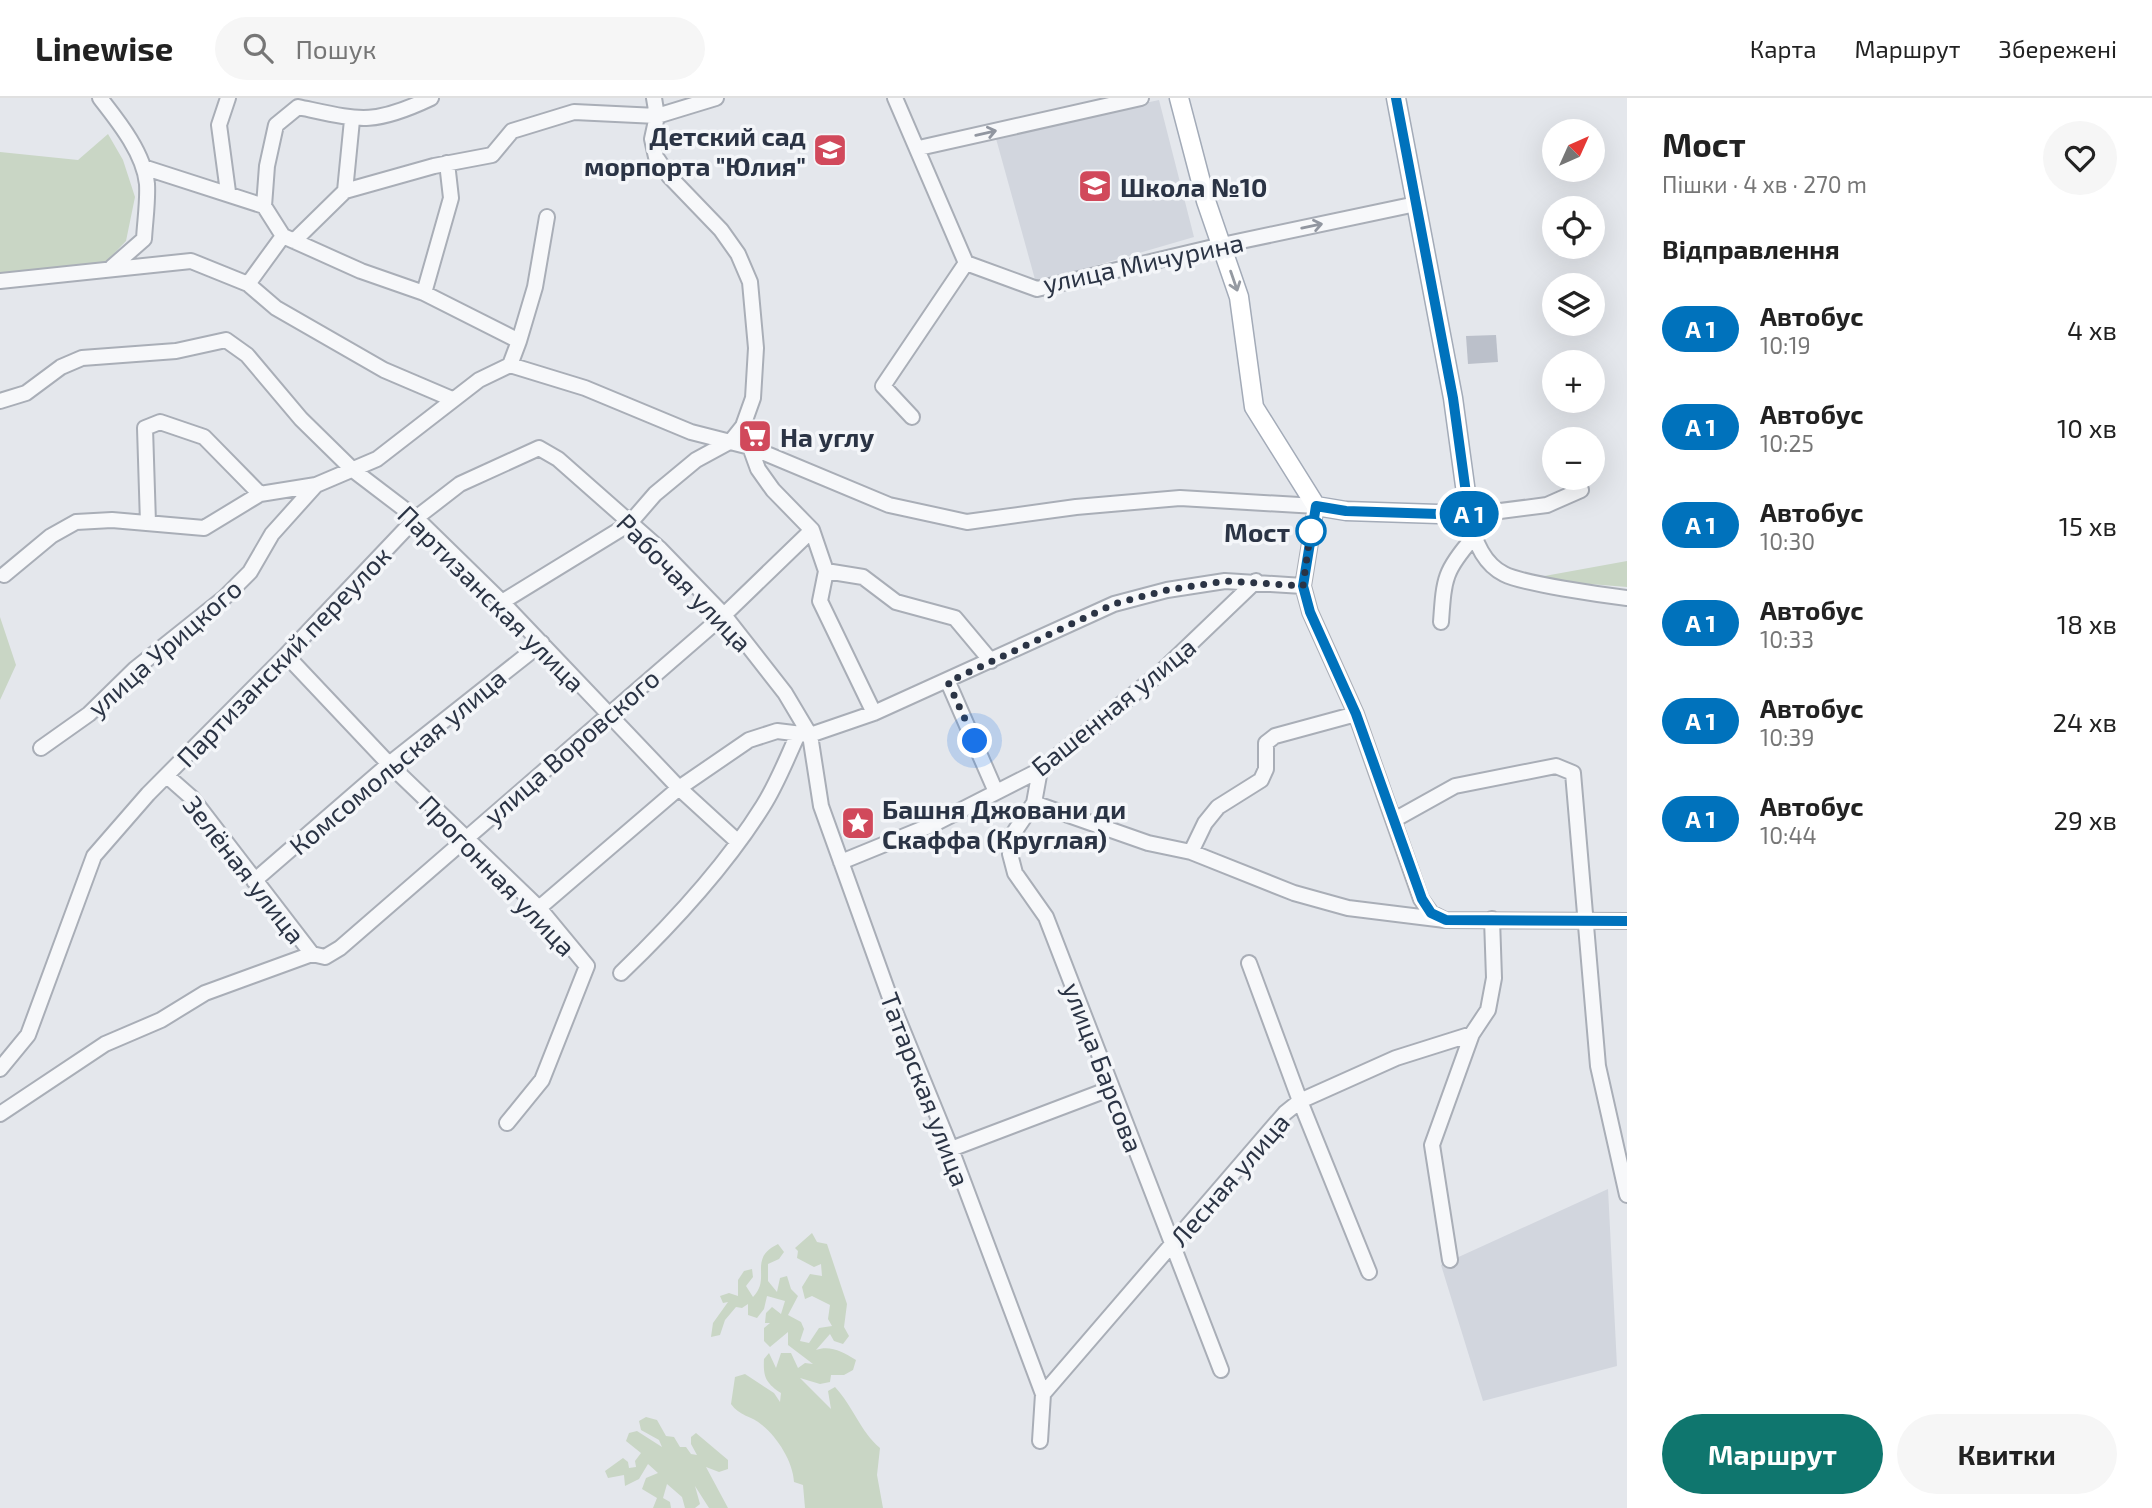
<!DOCTYPE html>
<html lang="uk">
<meta charset="utf-8">
<style>
body{margin:0;font-family:"Exo 2",sans-serif;background:#f6f6f6;color:#222;height:100vh;display:flex;flex-direction:column;font-size:26px;white-space:nowrap}
*{box-sizing:border-box;margin:0}
p{font-size:23px;color:#767676}
.icon{flex:none;width:38px;height:38px;fill:none;stroke:currentColor;stroke-width:2;stroke-linecap:round;stroke-linejoin:round}
.map{position:relative;flex:1;overflow:hidden}
.details{display:flex;flex-direction:column;background:#fff;width:525px}
.details>*{flex:none}
.badge{padding:0 14px;border-radius:23px;font-size:24px;line-height:46px}
.needle{width:46px;rotate:45deg}
.buttons{position:absolute;left:1542px;top:21px;display:grid;gap:14px}
.buttons a{display:grid;place-items:center;width:63px;height:63px;border-radius:50%;background:#fff;box-shadow:0 7px 28px #0002;font-size:35px}
.you{position:absolute;width:35px;height:35px;margin:-18px;border:5px solid #fff;border-radius:50%;background:#1a73e8;box-shadow:0 0 0 10px #1a73e833}
.map>.badge{position:absolute;translate:-50% -50%;box-shadow:0 0 0 4px #fff}
h2{padding:0 35px;font-size:26px;line-height:63px}
.round{display:grid;place-items:center;flex:none;width:74px;height:74px;border-radius:37px;background:#f6f6f6}
.headline{display:flex;align-items:center;justify-content:space-between;height:119px;padding:0 35px}
h1{font-size:33px;font-weight:700;line-height:52px}
.cta{display:flex;gap:14px;margin-top:auto;padding:14px 35px}
.cta a{flex:1;height:80px;border-radius:42px;background:#0f766e;color:#fff;font-size:28px;font-weight:700;line-height:80px;text-align:center}
.cta a+a{background:#f6f6f6;color:#222}
ul{padding:0;list-style:none}
li{display:flex;align-items:center;gap:21px;height:98px;padding:0 35px}
li div{flex:1}
li b{display:block;font-size:26px}
li em{font-style:normal}
li .badge{min-width:77px;font-weight:700;text-align:center}
header{display:flex;align-items:center;gap:42px;box-sizing:border-box;height:98px;padding:0 35px;background:#fff;border-bottom:2px solid #e0e0e0}
header strong{font-size:33px}
nav{display:flex;gap:38px;margin-inline-start:auto;font-size:24px}
.search{width:490px;height:63px;background:#f6f6f6;display:flex;align-items:center;gap:18px;box-sizing:border-box;padding:0 24px;border-radius:38px;color:#767676;font-size:26px}
main{display:flex;flex:1;min-height:0}
.map>svg:first-child{display:block}
.built{fill:#d2d6de}
.green{fill:#c9d6c5}
.building{fill:#bbc0ca}
.lines{fill:none;stroke-linecap:round;stroke-linejoin:round}
.minor-casing{stroke:#a9aeb7;stroke-width:18}
.major-casing{stroke:#a3abb8;stroke-width:21}
.minor{stroke:#f7f8fa;stroke-width:14}
.major{stroke:#fff;stroke-width:18}
.oneway{stroke:#9196a0}
.oneway2{stroke:#959aa2}
.line-casing{stroke:#fff;stroke-width:16}
.line{stroke:#0072bc;stroke-width:10}
.walk{stroke:#2b3445;stroke-width:7;stroke-dasharray:0 12.6}
.stop-dot{fill:#fff;stroke:#0072bc;stroke-width:3.5}
.labels{text-anchor:middle;dominant-baseline:central;stroke-width:7;stroke-linejoin:round;paint-order:stroke}
.poi-label{font-size:26px;font-weight:bold;fill:#2b3445;stroke:#f4f6f9;text-anchor:start}
.street-label{font-size:26px;fill:#2b3445;stroke:#f4f6f9}
.stop-label{font-size:26px;font-weight:bold;fill:#2b3445;stroke:#f4f6f9;text-anchor:end}
</style>
<header>
<strong>Linewise</strong>
<div class="search"><svg class="icon" aria-label="search" viewBox="0 0 24 24"><circle cx="10" cy="10" r="6"/><path d="M15 15l6 6"/></svg>Пошук</div>
<nav><a>Карта</a><a>Маршрут</a><a>Збережені</a></nav>
</header>
<main>
<div class="map">
<svg width="1627" height="1410" viewBox="0 0 1627 1410">
<rect width="100%" height="100%" fill="#e4e7ec"/>
<path class="built" d="M 1159,2 L 1194,139 L 1036,185 L 995,37 Z
M 1608,1091 L 1617,1268 L 1483,1303 L 1441,1167 Z"/>
<path class="green" d="M 108,36 L 123,62 L 135,99 L 126,143 L 103,167 L 0,178 L 0,54 L 78,62 Z
M 1627,463 L 1627,489 L 1528,481 Z
M 0,519 L 16,567 L 0,602 Z
M 812,1135 L 817,1144 L 827,1146 L 847,1206 L 844,1229 L 849,1238 L 843,1246 L 834,1243 L 830,1236 L 816,1252 C 830,1247 843,1254 856,1262 L 853,1272 L 844,1277 L 831,1277 L 830,1284 L 820,1286 L 800,1280 L 831,1311 L 828,1293 L 835,1289 C 853,1308 860,1333 880,1350 L 877,1377 L 883,1410 L 805,1410 L 803,1387 L 794,1384 C 793,1364 778,1340 762,1327 C 752,1318 739,1318 731,1306 L 735,1279 L 745,1276 L 774,1295 L 780,1304 L 781,1295 C 766,1285 763,1279 764,1261 L 769,1255 L 776,1270 L 781,1255 L 791,1255 L 798,1270 L 805,1265 L 813,1266 L 788,1247 L 788,1234 L 770,1249 L 764,1243 L 764,1230 L 770,1225 L 765,1225 L 766,1215 L 772,1209 L 781,1216 L 785,1203 L 767,1198 L 764,1211 L 757,1220 L 748,1217 L 748,1206 L 742,1210 L 736,1209 L 725,1222 L 720,1237 L 711,1239 L 713,1225 L 728,1204 L 723,1205 L 720,1198 L 729,1195 L 738,1198 L 738,1182 L 744,1173 L 752,1171 L 753,1179 L 746,1188 L 753,1199 C 772,1180 747,1161 778,1146 L 784,1154 L 779,1161 L 768,1166 L 768,1183 L 777,1194 L 780,1180 L 787,1178 L 791,1191 L 798,1198 L 788,1217 L 801,1224 L 804,1231 L 800,1243 L 809,1245 L 819,1230 L 832,1228 L 828,1221 L 830,1207 L 812,1198 L 805,1201 L 802,1189 L 810,1176 L 822,1178 L 821,1166 L 814,1169 L 797,1160 L 798,1153 L 795,1150 Z
M 646,1319 L 657,1322 L 666,1338 L 674,1339 L 680,1349 L 686,1349 L 691,1356 L 697,1357 L 691,1346 L 691,1339 L 696,1335 L 728,1362 L 728,1371 L 719,1374 L 706,1369 L 728,1410 L 709,1410 L 695,1388 L 700,1406 L 695,1410 L 685,1410 L 682,1399 L 667,1386 L 663,1400 L 670,1404 L 671,1410 L 653,1410 L 657,1400 L 642,1391 L 646,1380 L 658,1375 L 648,1366 L 639,1381 L 625,1388 L 624,1377 L 608,1380 L 605,1373 L 623,1360 L 628,1364 L 629,1370 L 636,1369 L 635,1363 L 641,1355 L 626,1343 L 629,1335 L 637,1333 L 662,1349 L 659,1342 L 641,1332 L 639,1323 Z"/>
<path class="building" d="M 1496,237 L 1498,264 L 1468,266 L 1466,238 Z"/>
<g class="lines">
<g class="minor-casing">
<path id="minor" d="M 100,0 C 118,23 144,55 147,86 C 148,104 145,123 144,141 L 112,169
M 228,0 L 219,27 L 228,94
M 895,0 L 966,165 L 1037,191 L 1222,147 L 1416,106
M 919,50 L 1141,0
M 143,69 L 264,108 L 283,138 L 361,173 L 424,195 L 519,243 L 510,267
M 345,93 L 352,22
M 264,108 L 267,68 L 276,27 L 298,9 C 359,22 372,28 431,0
M 294,143 L 345,93 L 434,68 L 492,57 L 512,33 L 574,14 L 657,18 L 716,0
M 0,183 L 191,163 L 248,186 L 276,210 L 384,272 L 452,301
M 248,186 L 283,138
M 424,195 L 451,100 L 447,65
M 519,243 L 535,189 L 547,119
M 510,267 L 585,290 L 691,334 L 750,349 L 889,407 L 967,424 L 1076,409 L 1180,400 L 1316,408 L 1303,488 L 1310,514 L 1356,616 L 1421,801 L 1431,815 L 1445,822
M 0,303 L 26,295 L 61,269 L 82,260 L 176,253 L 226,242 L 247,257 L 301,321 L 353,372 L 416,420 L 502,504 L 679,690 L 738,744
M 912,319 L 883,288 L 966,165
M 750,349 L 758,371 L 773,392 L 812,432 L 826,473 L 820,503 L 874,615
M 1581,392 L 1547,407 L 1469,417 C 1473,439 1482,465 1504,476 C 1523,486 1603,497 1627,500
M 148,425 L 145,330 L 160,324 L 204,339 L 260,396
M 826,473 L 863,479 L 896,504 L 955,520 L 991,563
M 4,477 L 51,438 L 76,424 L 112,422 L 204,430 L 260,396 L 316,387
M 502,504 L 629,426 L 655,396 L 696,362 L 731,343 L 743,328 L 753,300 L 756,250 L 750,184 L 738,156 L 721,132 L 669,78 L 656,59 L 652,41 L 657,18 L 654,0
M 1441,524 C 1444,481 1444,473 1473,440
M 286,557 L 389,666 L 539,810 L 587,868 L 542,982 L 507,1025
M 948,584 L 996,694
M 41,650 L 89,616 L 135,571 L 224,500 L 250,474 L 272,436 L 316,387 L 377,361 L 479,282 L 510,267
M 1040,672 L 1034,705 L 1015,733 L 1010,756 L 1015,775 L 1046,819 L 1221,1272
M 167,678 L 192,700 L 312,856 L 325,859 L 340,850 L 724,517 L 812,432
M 1034,705 L 1148,745 L 1191,754 L 1294,795 L 1348,810 L 1445,822 L 1627,823
M 1394,722 L 1455,688 L 1556,668 L 1573,675 L 1598,968 L 1627,1097
M 1191,754 L 1205,725 L 1218,709 L 1261,682 L 1266,671 L 1266,645 L 1275,638 L 1356,616
M 841,764 L 934,726 L 1040,672 L 1161,574 L 1256,483
M 254,783 L 389,666 L 542,545
M 539,810 L 679,690 L 749,642 L 777,633 L 810,637 L 874,615 L 1114,506 L 1167,492 L 1225,483 L 1303,488
M 1249,865 L 1300,1003 L 1369,1174
M 621,875 C 673,825 725,769 763,708 C 777,686 787,660 798,636
M 0,971 L 28,937 L 94,758 L 148,696 L 286,557 L 416,420 L 460,386 L 539,350 L 558,361 L 660,451 L 724,517 L 785,595 L 810,637 L 821,708 L 894,911 L 951,1051 L 1043,1296 L 1040,1343
M 0,1016 L 105,946 L 161,922 L 205,895 L 312,856
M 951,1051 L 1112,990
M 1450,1162 L 1432,1047 L 1472,936
M 1043,1296 L 1285,1015 L 1300,1003 L 1396,960 L 1472,936 L 1488,912 L 1494,880 L 1492,821"/>
</g>
<g class="major-casing">
<path id="major" d="M 1179,0 L 1206,103 L 1239,199 L 1254,309 L 1316,408 L 1346,413 L 1469,417 L 1453,300 L 1396,0"/>
</g>
<use href="#minor" class="minor"/>
<use href="#major" class="major"/>
</g>
<defs><path id="oneway-shaft" d="M-6 0H5M1.5-3L5.5 0L1.5 3" fill="none" stroke-width="1.6" stroke-linecap="round" stroke-linejoin="round" transform="scale(1.75)"/></defs>
<g class="oneway">
<use href="#oneway-shaft" transform="translate(986 35) rotate(-13)"/>
<use href="#oneway-shaft" transform="translate(1312 128) rotate(-12)"/>
</g>
<use class="oneway2" href="#oneway-shaft" transform="translate(1234 183) rotate(71)"/>
<g class="lines">
<g class="line-casing">
<path id="line" d="M 1396,0 L 1453,300 L 1469,417 L 1346,413 L 1316,408 L 1303,488 L 1310,514 L 1356,616 L 1422,801 L 1431,815 L 1446,822 L 1627,823"/>
</g>
<use href="#line" class="line"/>
<path class="walk" d="M 975,643 L 948,584 L 1114,506 L 1167,492 L 1226,483 L 1303,488 L 1311,430 L 1311,433"/>
</g>
<defs>
<g id="school-square" transform="scale(1.75)"><rect x="-9" y="-9" width="18" height="18" rx="4" fill="#d1495b" stroke="#f4f6f9"/><path d="M0-5L7-2L0 1L-7-2ZM-4 1L0 2.5L4 1V4Q0 6-4 4Z" fill="#fff"/></g>
<g id="supermarket-square" transform="scale(1.75)"><rect x="-9" y="-9" width="18" height="18" rx="4" fill="#d1495b" stroke="#f4f6f9"/><path d="M-6-5.5h2.5l.6 2H6L4.5 2H-2.5L-4.4-4H-6ZM-1.5 3.2a1.3 1.3 0 1 0 .1 0ZM3 3.2a1.3 1.3 0 1 0 .1 0Z" fill="#fff"/></g>
<g id="sight-square" transform="scale(1.75)"><rect x="-9" y="-9" width="18" height="18" rx="4" fill="#d1495b" stroke="#f4f6f9"/><path d="M0-6L1.8-2.2L6-1.7L2.9 1.2L3.7 5.4L0 3.3L-3.7 5.4L-2.9 1.2L-6-1.7L-1.8-2.2Z" fill="#fff"/></g>
</defs>
<g fill-rule="evenodd">
<use href="#school-square" x="830" y="52"/>
<use href="#school-square" x="1095" y="88"/>
<use href="#supermarket-square" x="755" y="338"/>
<use href="#sight-square" x="858" y="725"/>
</g>
<circle class="stop-dot" cx="1311" cy="433" r="14"/>
<g class="labels">
<g class="poi-label">
<text x="806" y="37" text-anchor="end">Детский сад<tspan x="806" dy="30">морпорта "Юлия"</tspan></text>
<text x="1120" y="88">Школа №10</text>
<text x="780" y="338">На углу</text>
<text x="882" y="710">Башня Джовани ди<tspan x="882" dy="30">Скаффа (Круглая)</tspan></text>
</g>
<g class="street-label">
<text transform="translate(1143 164) rotate(-12)">улица Мичурина</text>
<text transform="translate(685 484) rotate(46)">Рабочая улица</text>
<text transform="translate(492 500) rotate(45)">Партизанская улица</text>
<text transform="translate(164 549) rotate(-41)">улица Урицкого</text>
<text transform="translate(283 558) rotate(-46)">Партизанский переулок</text>
<text transform="translate(1113 608) rotate(-39)">Башенная улица</text>
<text transform="translate(571 648) rotate(-41)">улица Воровского</text>
<text transform="translate(397 663) rotate(-40)">Комсомольская улица</text>
<text transform="translate(245 771) rotate(52)">Зелёная улица</text>
<text transform="translate(498 777) rotate(46)">Прогонная улица</text>
<text transform="translate(1104 969) rotate(69)">улица Барсова</text>
<text transform="translate(926 991) rotate(69)">Татарская улица</text>
<text transform="translate(1229 1081) rotate(-49)">Лесная улица</text>
</g>
<g class="stop-label">
<text x="1290" y="433">Мост</text>
</g>
</g>
</svg>
<div class="buttons">
<a><svg class="needle" viewBox="-14 -14 28 28"><path d="M0-13l5 13h-10z" fill="#e53935"/><path d="M0 13l5-13h-10z" fill="#767676"/></svg></a>
<a><svg class="icon" aria-label="locate" viewBox="0 0 24 24"><circle cx="12" cy="12" r="6"/><path d="M12 2v4M12 18v4M2 12h4M18 12h4"/></svg></a>
<a><svg class="icon" aria-label="layers" viewBox="0 0 24 24"><path d="M12 4l9 5-9 5-9-5zM3 14l9 5 9-5"/></svg></a>
<a>+</a>
<a>−</a>
</div>
<div class="you" style="left:975px;top:643px"></div>
<b class="badge" style="left:1469px;top:416px;background:#0072bc;color:#fff">A 1</b>
</div>
<section class="details">
<div class="headline"><div><h1>Мост</h1><p>Пішки · 4 хв · 270 m</p></div><a class="round"><svg class="icon" aria-label="heart" viewBox="0 0 24 24"><path d="M12 20l-8-8c-3-5 5-10 8-4 3-6 11-1 8 4z"/></svg></a></div>
<h2>Відправлення</h2>
<ul>
<li><span class="badge" style="background:#0072bc;color:#fff">A 1</span><div><b>Автобус</b><p>10:19</p></div><em>4 хв</em></li>
<li><span class="badge" style="background:#0072bc;color:#fff">A 1</span><div><b>Автобус</b><p>10:25</p></div><em>10 хв</em></li>
<li><span class="badge" style="background:#0072bc;color:#fff">A 1</span><div><b>Автобус</b><p>10:30</p></div><em>15 хв</em></li>
<li><span class="badge" style="background:#0072bc;color:#fff">A 1</span><div><b>Автобус</b><p>10:33</p></div><em>18 хв</em></li>
<li><span class="badge" style="background:#0072bc;color:#fff">A 1</span><div><b>Автобус</b><p>10:39</p></div><em>24 хв</em></li>
<li><span class="badge" style="background:#0072bc;color:#fff">A 1</span><div><b>Автобус</b><p>10:44</p></div><em>29 хв</em></li>
</ul>
<div class="cta"><a>Маршрут</a><a>Квитки</a></div>
</section>
</main>
